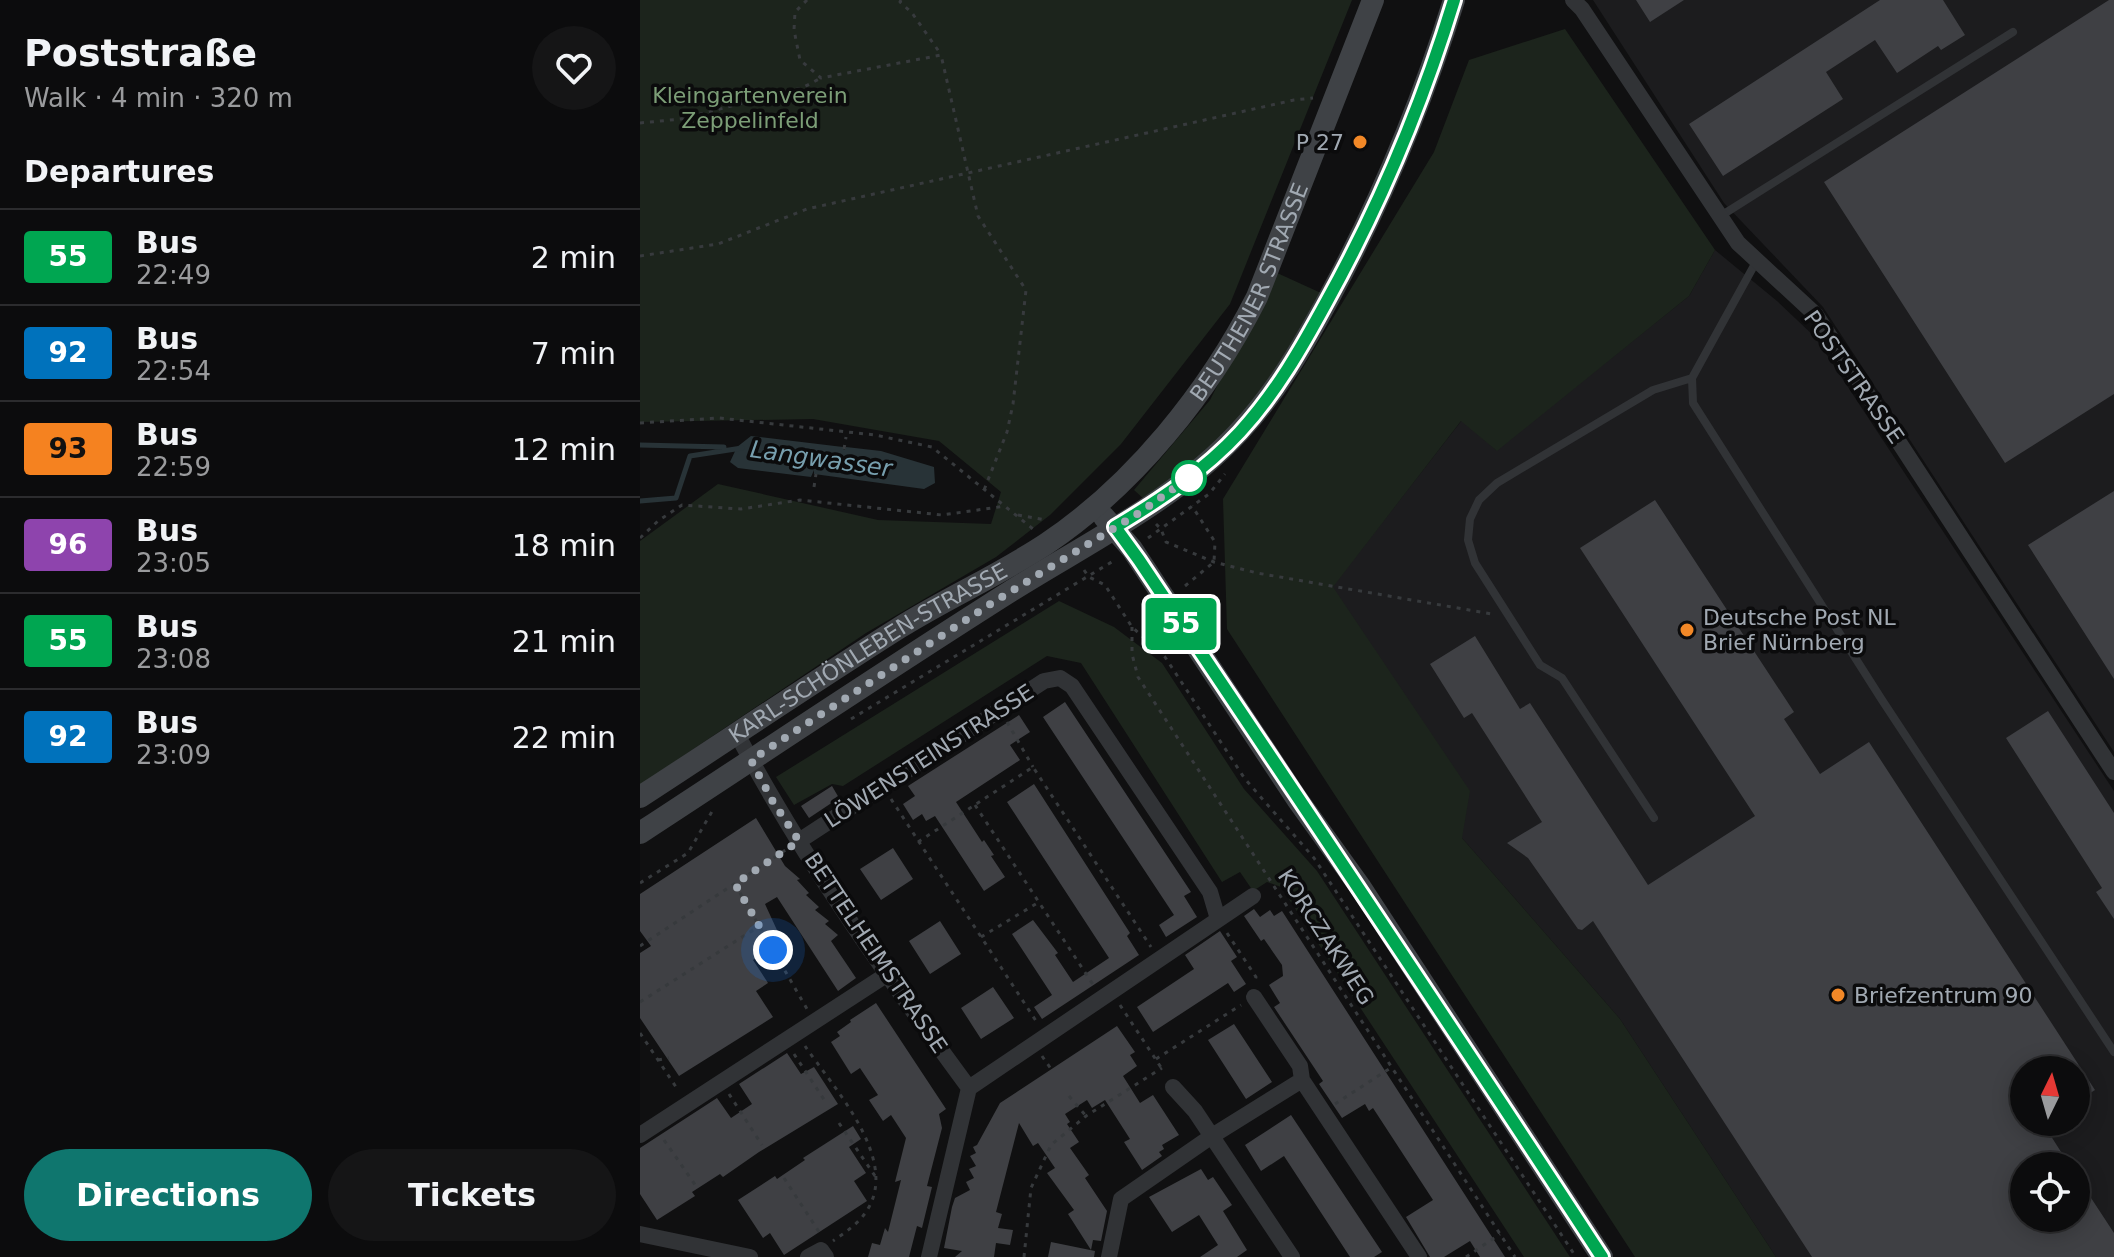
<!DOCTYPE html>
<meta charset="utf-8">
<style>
body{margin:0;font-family:"DejaVu Sans",sans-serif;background:#151516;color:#f1f3f6;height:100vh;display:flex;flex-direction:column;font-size:30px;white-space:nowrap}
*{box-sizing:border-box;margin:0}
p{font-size:26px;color:#9a9b9d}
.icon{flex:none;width:44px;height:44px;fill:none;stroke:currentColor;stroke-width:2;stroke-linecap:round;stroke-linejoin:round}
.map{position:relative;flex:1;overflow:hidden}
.side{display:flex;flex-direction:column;background:#0c0c0d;width:640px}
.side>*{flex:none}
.badge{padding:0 16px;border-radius:6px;font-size:28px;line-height:52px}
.needle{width:52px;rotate:5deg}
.fabs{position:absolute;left:1370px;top:1056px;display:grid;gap:16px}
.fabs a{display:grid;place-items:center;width:80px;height:80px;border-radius:50%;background:#0c0c0d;box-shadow:0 4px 20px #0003,0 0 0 2px #2c2c2e;font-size:40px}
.you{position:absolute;width:40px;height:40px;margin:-20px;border:6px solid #fff;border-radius:50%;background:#1a73e8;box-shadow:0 0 0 12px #1a73e833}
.map>.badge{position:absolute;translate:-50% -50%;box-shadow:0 0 0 4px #fff}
h2{padding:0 24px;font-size:30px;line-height:72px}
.round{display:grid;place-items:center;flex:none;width:84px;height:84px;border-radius:42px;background:#151516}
.headline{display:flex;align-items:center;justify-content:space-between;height:136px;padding:0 24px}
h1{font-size:38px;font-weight:600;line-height:60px}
.action{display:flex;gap:16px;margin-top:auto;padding:16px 24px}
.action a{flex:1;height:92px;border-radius:48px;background:#0f766e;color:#fff;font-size:32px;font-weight:600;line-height:92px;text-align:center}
.action a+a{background:#151516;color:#f1f3f6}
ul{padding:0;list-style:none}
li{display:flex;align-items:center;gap:24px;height:96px;padding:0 24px;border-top:2px solid #2c2c2e}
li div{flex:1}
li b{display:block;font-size:30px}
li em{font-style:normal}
li .badge{min-width:88px;font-weight:700;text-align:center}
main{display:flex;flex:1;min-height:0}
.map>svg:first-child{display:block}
.built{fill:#1c1c1e;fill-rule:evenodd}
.green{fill:#1c241c}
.water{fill:#283337}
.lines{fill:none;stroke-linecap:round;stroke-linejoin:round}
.stream{stroke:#283337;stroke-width:5}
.building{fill:#3f4044}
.path{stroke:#373a3d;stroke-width:3;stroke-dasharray:4 6;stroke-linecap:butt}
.lane{stroke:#313336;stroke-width:8}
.street{stroke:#313336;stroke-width:16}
.secondary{stroke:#3f4246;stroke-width:22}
.line-casing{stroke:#fff;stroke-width:18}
.line{stroke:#00a651;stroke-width:12}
.walk{stroke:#a1a9b2;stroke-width:8;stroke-dasharray:0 14.4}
.poi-dot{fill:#f28827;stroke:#0b0b0c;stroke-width:3}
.stop-dot{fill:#fff;stroke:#00a651;stroke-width:4}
.labels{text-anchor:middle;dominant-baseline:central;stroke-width:7;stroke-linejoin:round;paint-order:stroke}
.park-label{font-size:22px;fill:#7c9e77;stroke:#0b0b0c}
.poi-label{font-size:22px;fill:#a1a9b2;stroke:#0b0b0c;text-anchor:start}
.street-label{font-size:22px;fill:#a1a9b2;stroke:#0b0b0c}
.water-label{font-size:24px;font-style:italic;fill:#779fae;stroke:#0b0b0c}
</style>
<main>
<section class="side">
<div class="headline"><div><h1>Poststraße</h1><p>Walk · 4 min · 320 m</p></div><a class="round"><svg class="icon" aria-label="heart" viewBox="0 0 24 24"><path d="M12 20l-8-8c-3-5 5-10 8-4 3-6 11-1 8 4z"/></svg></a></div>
<h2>Departures</h2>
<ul>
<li><span class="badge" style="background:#00a651;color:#fff">55</span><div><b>Bus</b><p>22:49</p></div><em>2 min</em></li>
<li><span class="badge" style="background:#0072bc;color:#fff">92</span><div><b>Bus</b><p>22:54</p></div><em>7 min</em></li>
<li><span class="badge" style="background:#f58220;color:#111">93</span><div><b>Bus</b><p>22:59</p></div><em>12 min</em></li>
<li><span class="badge" style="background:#8e44ad;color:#fff">96</span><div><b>Bus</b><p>23:05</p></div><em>18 min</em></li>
<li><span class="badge" style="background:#00a651;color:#fff">55</span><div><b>Bus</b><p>23:08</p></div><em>21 min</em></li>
<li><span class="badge" style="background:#0072bc;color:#fff">92</span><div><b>Bus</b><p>23:09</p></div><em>22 min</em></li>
</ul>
<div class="action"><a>Directions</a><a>Tickets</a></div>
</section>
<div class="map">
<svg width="1474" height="1257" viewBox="0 0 1474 1257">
<rect width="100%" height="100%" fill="#101011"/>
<path class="built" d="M 953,0 L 1474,0 L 1474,752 L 1183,307 L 1084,203 Z
M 1075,250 L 1137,301 L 1175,337 L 1474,791 L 1474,1257 L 1136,1257 L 980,1019 L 822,838 L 692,587 L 822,420 L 856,450 L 1049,296 ZM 1384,1070 L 1436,1070 L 1436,1122 L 1384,1122 ZM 1384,1166 L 1436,1166 L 1436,1218 L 1384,1218 Z"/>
<path class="green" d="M 0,0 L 712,0 L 590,304 L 481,444 L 410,515 L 356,557 L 226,633 L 0,785 L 0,541 L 78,484 L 238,520 L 351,524 L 361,492 L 299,441 L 173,419 L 0,422 Z
M 925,29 L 1075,250 L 1049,296 L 857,451 L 821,421 L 693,587 L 830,791 L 822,838 L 980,1019 L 1136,1257 L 995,1257 L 587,629 L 583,499 L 794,152 L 829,60 Z
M 635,272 L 681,293 C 655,337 630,384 596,423 C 569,453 536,476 504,499 L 494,490 L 570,400 Z
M 419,601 L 474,627 L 522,663 L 604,789 L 677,871 L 930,1257 L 884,1257 L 641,887 L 627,882 L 613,891 L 600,872 L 582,882 L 441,663 L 407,656 L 203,786 L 192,784 L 154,805 L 136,777 Z"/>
<path class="water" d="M 111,436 L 203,447 L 204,450 L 206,447 L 241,451 L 294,467 L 295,483 L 284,489 L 174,474 L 174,470 L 171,477 L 98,468 L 90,462 L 97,447 Z"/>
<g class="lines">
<path class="stream" d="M 0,445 L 84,447
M 0,501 L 36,498 L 50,456 L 102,448"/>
</g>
<path class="building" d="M 996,0 L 1044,0 L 1010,22 Z
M 1240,0 L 1303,0 L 1325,35 L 1301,50 L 1298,46 L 1257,73 L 1235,40 L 1186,72 L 1203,99 L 1083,176 L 1049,124 Z
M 1469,0 L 1474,0 L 1474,394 L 1365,463 L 1184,182 Z
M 1474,491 L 1474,679 L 1388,545 Z
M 1015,500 L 1154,712 L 1144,719 L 1180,774 L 1229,742 L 1455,1090 L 1436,1102 L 1436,1070 L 1384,1070 L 1384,1122 L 1402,1122 L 1430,1166 L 1384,1166 L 1384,1218 L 1436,1218 L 1436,1175 L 1474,1233 L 1474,1257 L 1172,1257 L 953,921 L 942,930 L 938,929 L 888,858 L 867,843 L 902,822 L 832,713 L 824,718 L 790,664 L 835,636 L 880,709 L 890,703 L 1008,885 L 1115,816 L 940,548 Z
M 425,702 L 551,892 L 544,896 L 557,917 L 526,937 L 519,925 L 534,915 L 403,717 Z
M 1408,711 L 1474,813 L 1474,919 L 1456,892 L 1462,888 L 1366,738 Z
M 379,715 L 390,732 L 370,745 L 380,760 L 316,802 L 342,842 L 344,840 L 354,855 L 351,856 L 365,877 L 344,891 L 295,816 L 286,821 L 282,814 L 273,820 L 263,804 L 275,796 L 268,786 Z
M 394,784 L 490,933 L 487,936 L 499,955 L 402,1019 L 394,1007 L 412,995 L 372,934 L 393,920 L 418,953 L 415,955 L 433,982 L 469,958 L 367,802 Z
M 192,786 L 199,798 L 169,818 L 161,806 Z
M 116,818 L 145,866 L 160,879 L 157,880 L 169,893 L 166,895 L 179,907 L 175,910 L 189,921 L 185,924 L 198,935 L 191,941 L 216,978 L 198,991 L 137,897 L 125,904 L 142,941 L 113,960 L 128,983 L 116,991 L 133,1017 L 39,1076 L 0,1018 L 0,953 L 11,946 L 0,931 L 0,894 Z
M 253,848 L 273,879 L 241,900 L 220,869 Z
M 614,909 L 620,917 L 630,910 L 634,916 L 642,911 L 865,1257 L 840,1257 L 830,1241 L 804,1257 L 790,1257 L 766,1217 L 793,1200 L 733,1108 L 729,1111 L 725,1104 L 702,1118 L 679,1084 L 683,1081 L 634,1007 L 640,1003 L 629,985 L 643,976 L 642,965 L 624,939 L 621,941 L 604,916 Z
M 300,921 L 321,954 L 290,974 L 269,941 Z
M 580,931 L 597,957 L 591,961 L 606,984 L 594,992 L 588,983 L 513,1032 L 497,1007 L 554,969 L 545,955 Z
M 353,987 L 374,1018 L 341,1039 L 321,1008 Z
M 236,1003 L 306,1109 L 299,1114 L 302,1128 L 287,1186 L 292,1187 L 282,1228 L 277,1226 L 269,1257 L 228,1257 L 232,1243 L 240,1245 L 245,1228 L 248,1232 L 261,1180 L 255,1182 L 266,1138 L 251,1115 L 243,1121 L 229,1100 L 238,1095 L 220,1068 L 211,1074 L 191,1042 L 200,1036 L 197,1032 L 211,1022 L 210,1020 Z
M 594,1024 L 632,1082 L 606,1099 L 568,1040 Z
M 477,1026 L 495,1052 L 490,1055 L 497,1066 L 483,1076 L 500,1103 L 513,1095 L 539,1135 L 522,1145 L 524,1149 L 519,1152 L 522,1156 L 502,1170 L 484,1142 L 490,1139 L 465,1100 L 452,1108 L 447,1100 L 425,1114 L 430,1122 L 427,1124 L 439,1142 L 430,1148 L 449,1175 L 445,1178 L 467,1211 L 461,1241 L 453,1240 L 451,1250 L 428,1214 L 434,1210 L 407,1173 L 415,1168 L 398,1143 L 393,1146 L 379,1123 L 356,1212 L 362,1214 L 358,1228 L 373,1230 L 370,1245 L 356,1243 L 354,1257 L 315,1257 L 322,1251 L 304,1248 L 312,1207 L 315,1198 L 330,1190 L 326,1182 L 334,1178 L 329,1169 L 336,1166 L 330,1156 L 336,1153 L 333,1147 L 337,1145 L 360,1103 Z
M 147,1053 L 161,1074 L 174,1067 L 198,1104 L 119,1152 L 83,1177 L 80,1174 L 52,1192 L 55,1196 L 17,1220 L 0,1194 L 0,1148 L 77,1098 L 91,1118 L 112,1104 L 99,1084 Z
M 651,1115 L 742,1252 L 734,1257 L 710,1257 L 644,1156 L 621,1171 L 605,1145 Z
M 213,1126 L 221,1139 L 209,1147 L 226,1173 L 214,1181 L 227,1201 L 144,1255 L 130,1233 L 123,1238 L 98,1200 L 135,1176 L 137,1179 L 165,1160 L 163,1158 Z
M 561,1169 L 568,1180 L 573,1177 L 592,1205 L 583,1211 L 607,1250 L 597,1257 L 560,1257 L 578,1245 L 559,1215 L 532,1232 L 509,1197 Z
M 411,1242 L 455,1251 L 454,1257 L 408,1257 Z"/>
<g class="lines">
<path class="path" d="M 167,0 L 155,12 L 154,30 L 160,60 L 181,78 L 301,55 L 338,216 L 386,290 L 373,404 L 367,432 L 344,490
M 261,0 L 260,2 L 272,13 L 300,53
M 0,123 L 41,119 L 162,88 L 181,78
M 0,256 L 78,244 L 167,209 L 654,100 L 673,98
M 0,423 L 79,418 L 235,435 L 292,447 L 393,529
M 204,449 L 206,437
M 174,487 L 176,474
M 378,515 L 406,520
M 516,524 L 521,529 L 526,542 L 574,562 L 617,573 L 852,614
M 0,538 L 18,521 L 42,505 L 101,509 L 160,500 L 302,515 L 366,506
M 508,538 L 569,494 L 585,474
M 444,570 L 449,577 L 465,585 L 492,627 L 525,657 L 605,779 L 674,858 L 936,1257
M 545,586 L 574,562 L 575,542 L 552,506
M 492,627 L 492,654 L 498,677 L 875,1257
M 211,719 L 475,560
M 367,722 L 393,767
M 251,799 L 398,1024
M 335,805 L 454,986
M 278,842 L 393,767 L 511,947
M 0,883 L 48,853 L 74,808
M 95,884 L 167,1009
M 587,933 L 616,977 L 615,981
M 341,937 L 399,902
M 0,946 L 147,849
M 0,1002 L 118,927
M 480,1005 L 522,1069
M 0,1033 L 38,1090
M 165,1046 C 193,1087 257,1156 229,1207 C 221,1222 207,1231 193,1241
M 154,1054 L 185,1101
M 402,1056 L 411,1069
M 516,1059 L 601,1005
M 18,1060 L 29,1058
M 89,1094 L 122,1145
M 429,1096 L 446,1116
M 695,1104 L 752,1067
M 199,1123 L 235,1176
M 24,1140 L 56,1186
M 144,1178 L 181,1235
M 384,1257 L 391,1188 L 411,1145 L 446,1116 L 522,1068
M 826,1257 L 860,1234"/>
<path class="lane" d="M 1079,217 L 1373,32
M 1116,262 L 1052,378 L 1053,403 L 1242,700 L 1474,1052
M 1014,818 L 922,678 L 900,665 L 835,563 L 828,540 L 830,519 L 839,500 L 857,483 L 1013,390 L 1052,378"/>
<path class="street" d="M 933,0 L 942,9 L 1098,243 L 1176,315 L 1474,772
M 97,734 C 163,859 245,974 329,1088
M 159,841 L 404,681 L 420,678 L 432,686 L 570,892 L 578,919
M 614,997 L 660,1066 L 662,1080
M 533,1087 L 555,1111 L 652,1257
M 329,1088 L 613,896
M 0,1135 L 246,975
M 0,1234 L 110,1257
M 168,1257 L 181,1250 L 186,1257
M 289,1257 L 329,1088
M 469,1257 L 481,1199 L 572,1136 L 662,1080 L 779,1257"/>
<g class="secondary">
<path d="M 464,517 L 492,549 L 657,799 L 721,888 L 962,1257"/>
<path id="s1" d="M 0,797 C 86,741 172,683 259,628 C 307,598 359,575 406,544 C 494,485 569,392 617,297 L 733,0"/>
<path d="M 0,833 C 124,752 246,670 371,591 C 449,542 536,500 599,432 C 637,392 664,344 690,296 C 741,201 782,103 814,0"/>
</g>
</g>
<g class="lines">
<g class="line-casing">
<path id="line" d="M 814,0 C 782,105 740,205 687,301 C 662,347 636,393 600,432 C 564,471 520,500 475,527 L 499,560 C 654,792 810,1023 962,1257"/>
</g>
<use href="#line" class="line"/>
<path class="walk" d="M 133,950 L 95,884 L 159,841 L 132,800 L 111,760 L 352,603 L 502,511 L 554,474 L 549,478"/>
</g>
<g class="poi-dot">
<circle cx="720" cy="142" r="8"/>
<circle cx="1047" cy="630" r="8"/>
<circle cx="1198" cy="995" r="8"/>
</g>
<circle class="stop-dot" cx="549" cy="478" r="16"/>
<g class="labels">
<g class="park-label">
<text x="110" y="95">Kleingartenverein<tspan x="110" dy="25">Zeppelinfeld</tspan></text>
</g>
<g class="poi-label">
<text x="704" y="142" text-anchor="end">P 27</text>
<text x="1063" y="617">Deutsche Post NL<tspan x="1063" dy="25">Brief Nürnberg</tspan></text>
<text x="1214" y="995">Briefzentrum 90</text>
</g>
<g class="street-label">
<text stroke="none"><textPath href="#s1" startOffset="808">BEUTHENER STRASSE</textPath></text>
<text transform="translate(1214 377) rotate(55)">POSTSTRASSE</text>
<text stroke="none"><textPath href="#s1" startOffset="270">KARL-SCHÖNLEBEN-STRASSE</textPath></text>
<text transform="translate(289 756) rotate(-33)">LÖWENSTEINSTRASSE</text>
<text transform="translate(686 937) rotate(57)">KORCZAKWEG</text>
<text transform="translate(236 953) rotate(56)">BETTELHEIMSTRASSE</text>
</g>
<g class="water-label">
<text transform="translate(181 459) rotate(8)">Langwasser</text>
</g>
</g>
</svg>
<div class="fabs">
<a><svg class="needle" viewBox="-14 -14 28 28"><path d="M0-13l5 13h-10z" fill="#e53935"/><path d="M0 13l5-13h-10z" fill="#9a9b9d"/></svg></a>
<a><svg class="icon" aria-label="locate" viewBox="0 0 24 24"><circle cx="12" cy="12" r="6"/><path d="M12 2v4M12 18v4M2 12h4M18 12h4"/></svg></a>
</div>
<div class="you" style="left:133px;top:950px"></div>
<b class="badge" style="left:541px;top:624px;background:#00a651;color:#fff">55</b>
</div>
</main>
